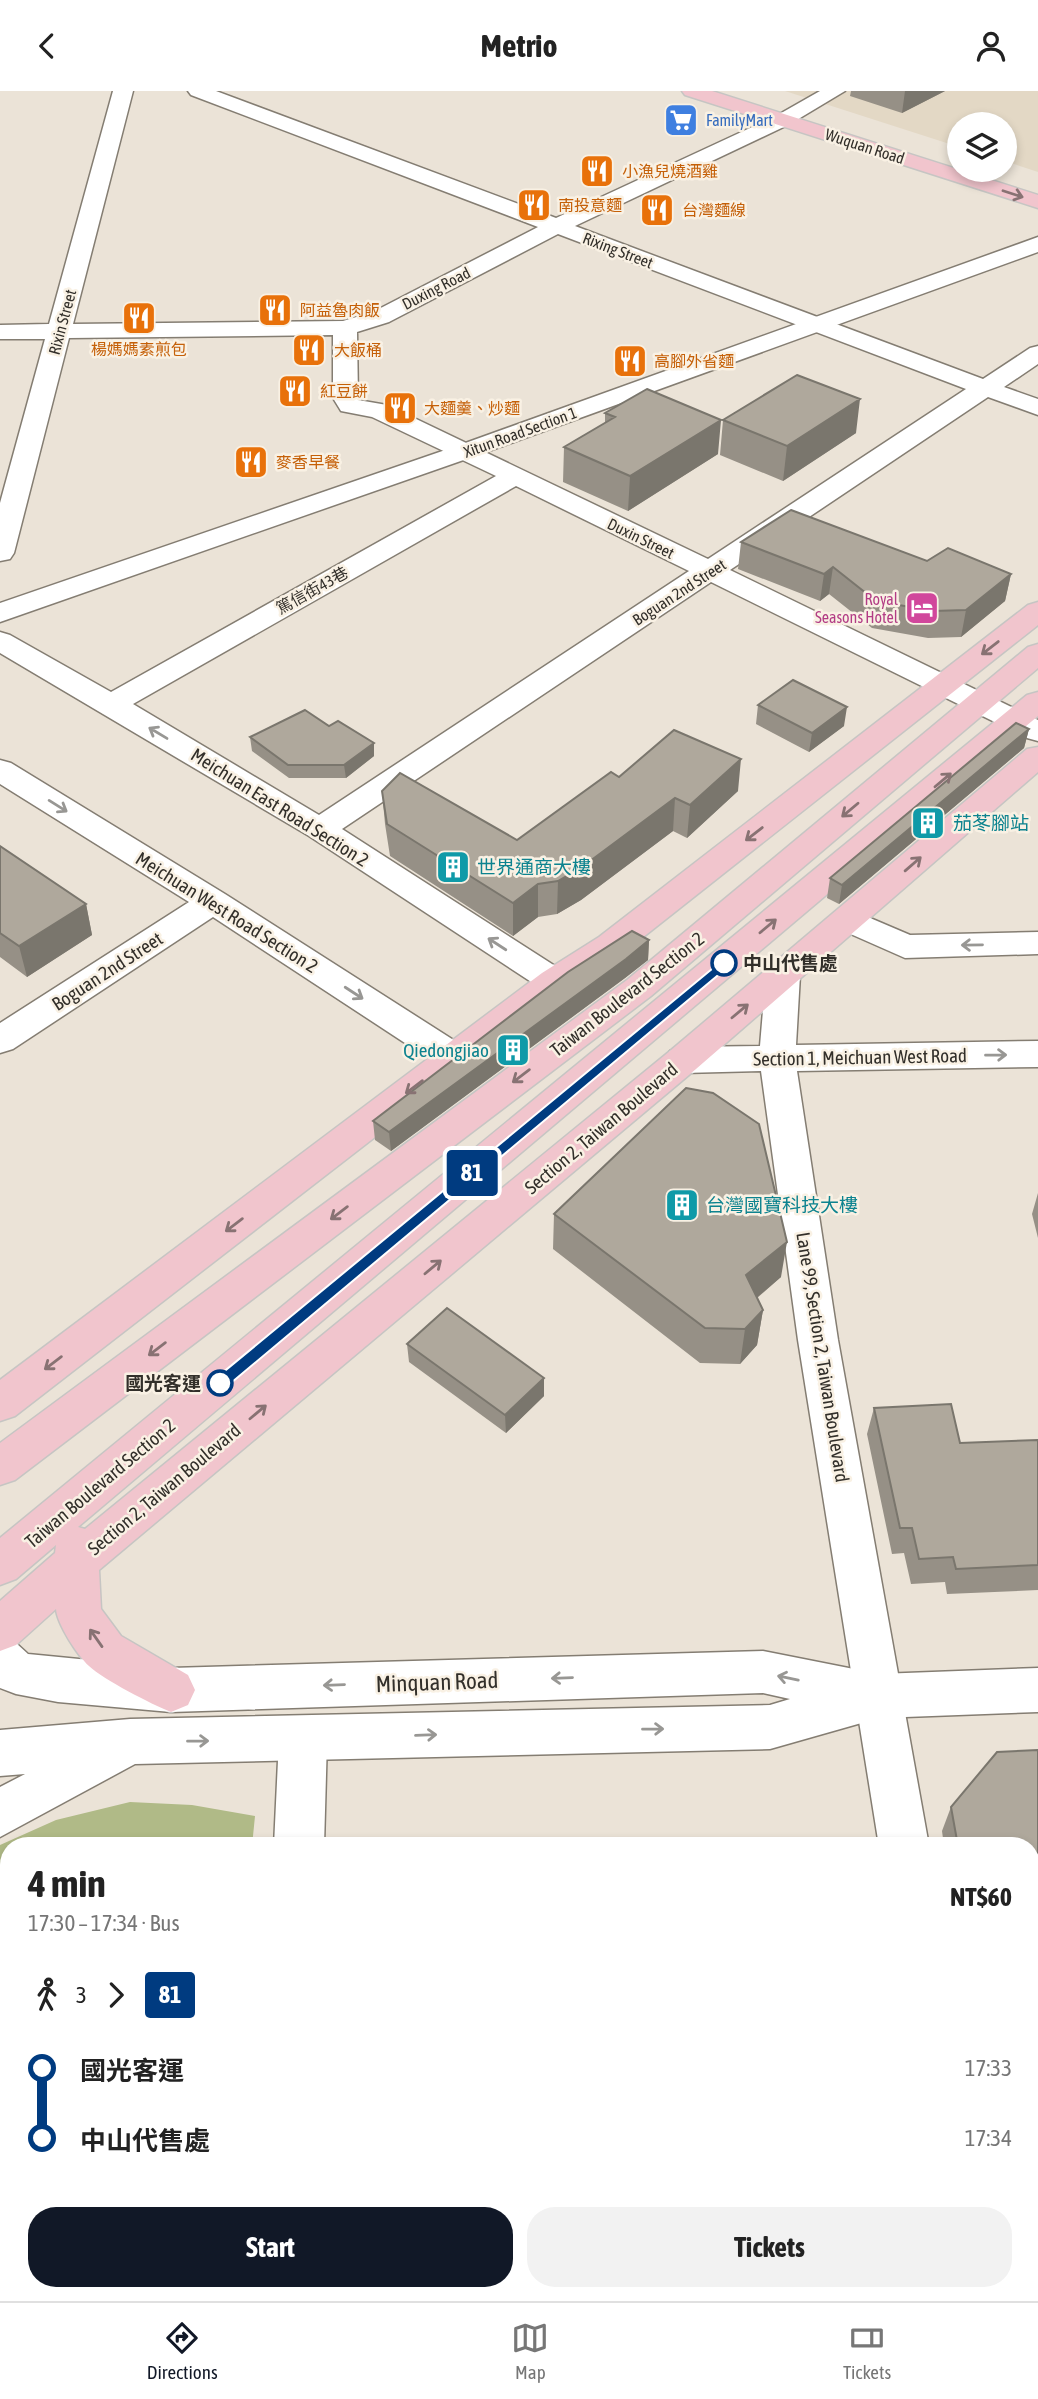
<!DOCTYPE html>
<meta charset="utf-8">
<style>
body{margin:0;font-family:"Asap Condensed","Noto Sans TC",sans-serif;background:#f2f2f2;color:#222;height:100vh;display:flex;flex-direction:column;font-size:26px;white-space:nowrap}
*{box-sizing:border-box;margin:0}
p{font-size:23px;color:#767676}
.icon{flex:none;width:38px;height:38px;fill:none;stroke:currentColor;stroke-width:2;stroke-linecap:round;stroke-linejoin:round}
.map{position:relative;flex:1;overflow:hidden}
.side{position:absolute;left:0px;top:1746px;width:1040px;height:464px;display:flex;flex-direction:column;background:#fff;border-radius:28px 28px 0 0;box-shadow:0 4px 10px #0003}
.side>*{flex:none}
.badge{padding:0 14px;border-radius:5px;font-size:24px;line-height:46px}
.controls{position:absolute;left:947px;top:21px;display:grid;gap:14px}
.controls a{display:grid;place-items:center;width:70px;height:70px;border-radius:50%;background:#fff;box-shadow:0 4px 10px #0003;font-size:35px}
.map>.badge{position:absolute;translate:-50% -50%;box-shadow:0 0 0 4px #fff}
.legs{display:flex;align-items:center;gap:10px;height:77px;padding:0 28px;font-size:23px}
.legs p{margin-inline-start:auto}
.overview{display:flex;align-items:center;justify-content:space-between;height:119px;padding:0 28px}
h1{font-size:38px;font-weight:700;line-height:52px}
.action{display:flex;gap:14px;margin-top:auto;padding:14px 28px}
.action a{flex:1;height:80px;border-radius:28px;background:#111827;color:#fff;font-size:28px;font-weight:700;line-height:80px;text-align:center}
.action a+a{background:#f2f2f2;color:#222}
ul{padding:0 28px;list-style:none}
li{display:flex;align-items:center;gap:24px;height:70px;font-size:26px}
li i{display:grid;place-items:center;width:10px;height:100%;margin:0 9px;background:currentColor}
li i::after{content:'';width:18px;height:18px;margin:-9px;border:5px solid;border-radius:50%;background:#fff}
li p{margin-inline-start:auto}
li:first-child i{background:linear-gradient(#0000 50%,currentColor 0)}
li:last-child i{background:linear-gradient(currentColor 50%,#0000 0)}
header{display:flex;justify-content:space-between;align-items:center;height:91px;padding:0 28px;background:#fff;font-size:32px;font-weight:700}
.tabs{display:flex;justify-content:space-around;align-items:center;height:98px;border-top:2px solid #e0e0e0;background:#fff;font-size:19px;color:#767676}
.tabs a{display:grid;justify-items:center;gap:4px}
.tabs .current{color:#111827}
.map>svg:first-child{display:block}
.built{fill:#e3d8c5}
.green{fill:#b0ba87}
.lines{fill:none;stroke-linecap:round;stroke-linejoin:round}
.minor-casing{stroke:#847d72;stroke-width:3}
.tertiary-casing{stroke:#847d72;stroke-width:3}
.secondary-casing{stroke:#847d72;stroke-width:3}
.primary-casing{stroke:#c6c5c3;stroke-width:3}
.minor{fill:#fff;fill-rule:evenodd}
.tertiary{fill:#fff;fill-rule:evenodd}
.secondary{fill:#fff;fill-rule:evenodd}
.primary{fill:#f1c5cd;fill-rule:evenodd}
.wall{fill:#969086}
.shaded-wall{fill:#7a766d}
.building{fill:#afa89c;stroke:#7a766d;stroke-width:2}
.oneway{stroke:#887273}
.oneway2{stroke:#989794}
.line-1{fill:#003b80;stroke:#fff;stroke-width:2}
.stop-1-dot{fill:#fff;stroke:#003b80;stroke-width:3.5}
.labels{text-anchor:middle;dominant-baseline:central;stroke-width:5;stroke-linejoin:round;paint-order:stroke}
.far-shop-label{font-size:16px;fill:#366cbe;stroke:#f9f1e4;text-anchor:start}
.far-street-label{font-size:16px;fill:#322f2a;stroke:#f9f1e4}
.far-food-label{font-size:16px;fill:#c56008;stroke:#f9f1e4;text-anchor:start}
.far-hotel-label{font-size:16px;fill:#b23c85;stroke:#f9f1e4;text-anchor:end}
.street-label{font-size:19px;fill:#322f2a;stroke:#f9f1e4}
.culture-label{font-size:19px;fill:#0d838f;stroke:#f9f1e4;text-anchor:start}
.stop-label{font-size:19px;font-weight:bold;fill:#322f2a;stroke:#f9f1e4;text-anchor:start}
.near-street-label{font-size:23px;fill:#322f2a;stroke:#f9f1e4}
</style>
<header><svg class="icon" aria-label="back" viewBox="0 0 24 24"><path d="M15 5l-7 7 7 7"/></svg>Metrio<svg class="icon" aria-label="person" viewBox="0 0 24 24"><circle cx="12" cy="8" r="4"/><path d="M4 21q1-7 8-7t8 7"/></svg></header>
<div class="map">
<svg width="1038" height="2210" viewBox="0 0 1038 2210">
<rect width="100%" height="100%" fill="#ebe3d7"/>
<path class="built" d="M 785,0 L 1038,0 L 1038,81 L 1005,70 L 1004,33 L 959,33 L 959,56 Z"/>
<path class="green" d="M 130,1711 L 192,1714 L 255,1725 L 252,1755 L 9,1755 L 9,1905 L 0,1904 L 0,1754 L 56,1729 Z"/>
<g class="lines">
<g class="minor-casing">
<path id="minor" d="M 113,0 L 133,0 L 73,233 L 343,230 L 373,221 L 538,136 L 191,4 L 188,0 L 216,0 L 556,127 L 776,25 L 820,0 L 845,0 L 790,33 L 575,135 L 983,288 L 1030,257 L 1038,255 L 1038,273 L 1004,296 L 1038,308 L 1038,324 L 988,306 L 730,479 L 1038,629 L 1038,650 L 1027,647 L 711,491 L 342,738 L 566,882 L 571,890 L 566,898 L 554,902 L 542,898 L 309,745 L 0,562 L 0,541 L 10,544 L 111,601 L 496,385 L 372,326 L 341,320 L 333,307 L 333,244 L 69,247 L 14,462 L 10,468 L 0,470 L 0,412 L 45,248 L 0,248 L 0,234 L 49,233 ZM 558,143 L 966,298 L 708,468 L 387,314 L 358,309 L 357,241 L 389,231 ZM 516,395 L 689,480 L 319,724 L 133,613 Z
M 0,669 L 11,672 L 225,803 L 466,957 L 471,966 L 466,975 L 453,979 L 440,975 L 213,826 L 13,958 L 0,962 L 0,932 L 189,811 L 0,693 Z
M 849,818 L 910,844 L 1038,841 L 1038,863 L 905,867 L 837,837 L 832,829 L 837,821 Z
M 783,872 L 795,876 L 800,884 L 796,954 L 1038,950 L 1038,976 L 797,980 L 838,1249 L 929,1755 L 879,1755 L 798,1249 L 761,980 L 683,982 L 670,978 L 665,969 L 670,960 L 683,956 L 760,955 L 766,884 L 771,876 Z
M 303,1626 L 320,1632 L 327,1648 L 324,1755 L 274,1755 L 279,1648 L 286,1632 Z
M 251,2202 L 309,2202 L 309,2210 L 251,2210 Z
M 953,2202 L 1011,2202 L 1012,2210 L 954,2210 Z"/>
</g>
<g class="tertiary-casing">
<path id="tertiary" d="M 1038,146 L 1038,161 L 475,365 L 0,531 L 0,512 L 457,355 Z"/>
</g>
<g class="secondary-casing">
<path id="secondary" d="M 0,1546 L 16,1552 L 28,1563 L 171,1577 L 763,1560 L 879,1583 L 1038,1577 L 1038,1621 L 879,1627 L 770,1658 L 135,1673 L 0,1746 L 0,1696 L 25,1683 L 0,1685 L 0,1639 L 130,1628 L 770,1614 L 790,1608 L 763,1602 L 171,1621 L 58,1611 L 16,1603 L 0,1597 Z"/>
</g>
<g class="primary-casing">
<path id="primary" d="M 682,0 L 712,0 L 1038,104 L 1038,117 L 685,4 Z
M 1038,511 L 1038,534 L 623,862 L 566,898 L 15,1325 L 0,1330 L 0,1289 L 542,882 L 599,846 L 1028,514 Z
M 1038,553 L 1038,577 L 651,905 L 15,1389 L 0,1394 L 0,1352 L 627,889 L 1028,556 Z
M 1038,601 L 1038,625 L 78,1436 L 85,1438 L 670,960 L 1027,658 L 1038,656 L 1038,681 L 696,978 L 99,1479 L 101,1518 L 121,1545 L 188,1584 L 195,1599 L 188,1614 L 171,1621 C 151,1613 104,1589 89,1575 C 78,1565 57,1533 56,1518 L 16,1554 L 0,1560 L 0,1510 L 55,1462 L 56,1454 L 16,1488 L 0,1494 L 0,1447 L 1027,604 Z"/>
</g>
<use href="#minor" class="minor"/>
<use href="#tertiary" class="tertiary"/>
<use href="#secondary" class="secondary"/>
<use href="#primary" class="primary"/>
</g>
<path class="wall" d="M 851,0 L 945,0 L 902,22 L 850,5 Z
M 605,322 L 718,363 L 628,420 L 563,391 L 564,356 L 605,332 Z
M 723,329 L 856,342 L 783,390 L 720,364 Z
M 741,451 L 927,470 L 1011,483 L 1005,510 L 961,546 L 928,547 L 872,537 L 829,503 L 820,510 L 738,478 Z
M 758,614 L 844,635 L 809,661 L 756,633 Z
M 329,635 L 374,652 L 374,665 L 346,687 L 289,687 L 252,660 L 250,646 Z
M 1029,638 L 1024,657 L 839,813 L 827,807 L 830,787 Z
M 619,686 L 738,700 L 687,747 L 673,740 L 581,809 L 557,823 L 538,826 L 513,845 L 390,765 L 385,733 L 382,700 L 517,749 Z
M 0,755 L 86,813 L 92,844 L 27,886 L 0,866 Z
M 649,849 L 648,869 L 625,887 L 391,1060 L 375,1049 L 373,1030 Z
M 1038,1102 L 1038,1147 L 1032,1123 Z
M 554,1123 L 781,1186 L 757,1207 L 763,1219 L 757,1254 L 740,1273 L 700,1272 L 553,1158 Z
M 407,1253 L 544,1305 L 506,1342 L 409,1271 Z
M 874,1317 L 960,1352 L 1038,1349 L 1038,1499 L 947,1503 L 945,1491 L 911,1493 L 904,1462 L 892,1463 L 867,1343 Z
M 1038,1659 L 1038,1853 L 1031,1853 L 1031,1755 L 944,1755 L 942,1740 L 951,1716 Z"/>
<path class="shaded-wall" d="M 905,0 L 945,0 L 902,22 Z
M 860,308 L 856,342 L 783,390 L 787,355 Z
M 721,329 L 718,363 L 628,420 L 630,385 Z
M 833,476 L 829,503 L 820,510 L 824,483 Z
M 1011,483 L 1005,510 L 961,546 L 966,519 Z
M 847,616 L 844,635 L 809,661 L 812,642 Z
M 1029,638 L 1024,657 L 839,813 L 842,794 Z
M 374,652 L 374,665 L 346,687 L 344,674 Z
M 741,668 L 738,700 L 687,747 L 690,714 Z
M 675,707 L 673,740 L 581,809 L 557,823 L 558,790 Z
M 538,793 L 538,826 L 513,845 L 513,812 Z
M 86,813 L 92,844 L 27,886 L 19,855 Z
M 649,849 L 648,869 L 625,887 L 391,1060 L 389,1041 Z
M 787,1151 L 781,1186 L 741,1220 L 746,1184 Z
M 763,1219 L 757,1254 L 740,1273 L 745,1238 Z
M 544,1287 L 544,1305 L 506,1342 L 505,1324 Z
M 120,2202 L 133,2202 L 133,2210 L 116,2210 Z"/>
<path class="building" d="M 797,284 L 860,308 L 787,355 L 723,329 Z
M 647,298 L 721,329 L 630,385 L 564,356 L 615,326 L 605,322 Z
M 791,419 L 927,470 L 948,457 L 1011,483 L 966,519 L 933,520 L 876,510 L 833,476 L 824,483 L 741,451 Z
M 793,589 L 847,616 L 812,642 L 758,614 Z
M 305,619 L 329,635 L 338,630 L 374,652 L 344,674 L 288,674 L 250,646 Z
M 1016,632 L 1029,638 L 842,794 L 830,787 Z
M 674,639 L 741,668 L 690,714 L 675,707 L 582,776 L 558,790 L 538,793 L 513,812 L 387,733 L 382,700 L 400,682 L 517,749 L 611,681 L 619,686 Z
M 0,755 L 86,813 L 19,855 L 0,842 Z
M 632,840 L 649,849 L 626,868 L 389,1041 L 373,1030 L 568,881 Z
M 686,997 L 713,1002 L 759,1033 L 787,1151 L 746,1184 L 763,1219 L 745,1238 L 705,1237 L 554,1123 Z
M 447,1217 L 544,1287 L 505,1324 L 407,1253 Z
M 951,1313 L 960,1352 L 1038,1349 L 1038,1474 L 956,1478 L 953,1466 L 919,1468 L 912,1437 L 900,1437 L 874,1317 Z
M 1038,1659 L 1038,1831 L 1031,1831 L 1031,1755 L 958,1755 L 951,1716 L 997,1661 Z
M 0,1950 L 9,1950 L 9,2202 L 120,2202 L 120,2205 L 116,2210 L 0,2210 Z"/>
<defs><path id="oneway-shaft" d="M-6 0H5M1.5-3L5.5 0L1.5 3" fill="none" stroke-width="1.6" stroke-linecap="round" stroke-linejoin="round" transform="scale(1.75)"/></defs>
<g class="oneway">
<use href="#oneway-shaft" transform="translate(1013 103) rotate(18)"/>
<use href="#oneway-shaft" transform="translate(990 557) rotate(142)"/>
<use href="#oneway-shaft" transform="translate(943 689) rotate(-40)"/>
<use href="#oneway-shaft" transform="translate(850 719) rotate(140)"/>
<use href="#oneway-shaft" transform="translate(754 743) rotate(142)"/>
<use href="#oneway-shaft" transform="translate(913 773) rotate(-41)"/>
<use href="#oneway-shaft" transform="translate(768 835) rotate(-40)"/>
<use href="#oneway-shaft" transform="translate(740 920) rotate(-40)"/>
<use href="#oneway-shaft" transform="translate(521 985) rotate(143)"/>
<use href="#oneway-shaft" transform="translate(414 996) rotate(143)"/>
<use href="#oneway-shaft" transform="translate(339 1122) rotate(143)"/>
<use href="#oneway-shaft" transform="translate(234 1134) rotate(143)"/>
<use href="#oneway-shaft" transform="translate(433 1176) rotate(-40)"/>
<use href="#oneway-shaft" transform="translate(157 1258) rotate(143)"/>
<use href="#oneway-shaft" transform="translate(53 1272) rotate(143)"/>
<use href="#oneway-shaft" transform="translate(258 1321) rotate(-40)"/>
<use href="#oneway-shaft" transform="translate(96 1547) rotate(-125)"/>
</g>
<g class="oneway2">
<use href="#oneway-shaft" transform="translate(158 642) rotate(-149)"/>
<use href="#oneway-shaft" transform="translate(58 715) rotate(32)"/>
<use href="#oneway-shaft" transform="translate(497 853) rotate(-147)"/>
<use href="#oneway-shaft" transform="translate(972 854) rotate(179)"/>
<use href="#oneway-shaft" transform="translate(354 902) rotate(33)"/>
<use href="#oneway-shaft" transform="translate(996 964) rotate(-1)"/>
<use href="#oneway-shaft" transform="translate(562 1587) rotate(178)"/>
<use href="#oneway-shaft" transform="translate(788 1587) rotate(-168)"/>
<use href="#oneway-shaft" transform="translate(334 1594) rotate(178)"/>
<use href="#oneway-shaft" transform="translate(653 1638) rotate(-1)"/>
<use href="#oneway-shaft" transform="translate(426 1644) rotate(-2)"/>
<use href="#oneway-shaft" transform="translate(198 1650) rotate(-1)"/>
</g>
<path class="line-1" d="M 724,868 L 729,869 L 729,875 L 225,1297 L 215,1297 L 213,1292 L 215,1288 Z"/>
<defs>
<g id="supermarket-square" transform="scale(1.75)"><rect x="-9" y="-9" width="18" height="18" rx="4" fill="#3f7fe0" stroke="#f9f1e4"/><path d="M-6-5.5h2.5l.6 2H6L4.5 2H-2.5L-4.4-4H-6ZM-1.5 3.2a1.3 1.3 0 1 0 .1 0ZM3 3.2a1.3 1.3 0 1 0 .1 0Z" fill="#fff"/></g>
<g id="restaurant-square" transform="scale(1.75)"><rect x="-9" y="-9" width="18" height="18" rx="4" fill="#e8710a" stroke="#f9f1e4"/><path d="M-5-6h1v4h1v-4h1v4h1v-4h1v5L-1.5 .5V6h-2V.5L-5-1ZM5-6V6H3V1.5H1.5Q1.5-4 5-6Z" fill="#fff"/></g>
<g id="hotel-square" transform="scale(1.75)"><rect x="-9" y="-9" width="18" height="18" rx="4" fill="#d1479c" stroke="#f9f1e4"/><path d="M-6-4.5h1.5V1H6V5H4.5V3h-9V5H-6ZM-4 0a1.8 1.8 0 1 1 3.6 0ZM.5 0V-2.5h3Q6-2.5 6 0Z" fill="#fff"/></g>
<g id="building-square" transform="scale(1.75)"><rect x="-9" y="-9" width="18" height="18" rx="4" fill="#0f9aa8" stroke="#f9f1e4"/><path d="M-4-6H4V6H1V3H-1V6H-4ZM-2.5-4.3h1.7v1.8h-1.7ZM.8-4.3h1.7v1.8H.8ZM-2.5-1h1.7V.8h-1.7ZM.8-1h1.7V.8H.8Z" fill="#fff"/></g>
</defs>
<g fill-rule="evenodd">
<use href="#supermarket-square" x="681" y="29"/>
<use href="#restaurant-square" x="597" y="80"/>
<use href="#restaurant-square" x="534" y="114"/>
<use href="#restaurant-square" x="657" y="119"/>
<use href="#restaurant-square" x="275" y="219"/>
<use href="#restaurant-square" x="139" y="227"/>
<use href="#restaurant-square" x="309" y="259"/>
<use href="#restaurant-square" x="630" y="270"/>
<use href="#restaurant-square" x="295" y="300"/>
<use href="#restaurant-square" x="400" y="317"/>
<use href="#restaurant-square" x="251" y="371"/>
<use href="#hotel-square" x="922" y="517"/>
<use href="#building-square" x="928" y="732"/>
<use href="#building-square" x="453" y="776"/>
<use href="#building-square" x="513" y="959"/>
<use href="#building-square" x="682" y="1114"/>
</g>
<g class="stop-1-dot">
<circle cx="724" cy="872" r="12"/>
<circle cx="220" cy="1292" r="12"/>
</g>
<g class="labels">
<g class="far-shop-label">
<text x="706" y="29">FamilyMart</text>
</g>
<g class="far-street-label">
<text transform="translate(865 55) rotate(18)">Wuquan Road</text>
<text transform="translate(618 159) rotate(21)">Rixing Street</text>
<text transform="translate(436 197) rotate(-27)">Duxing Road</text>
<text transform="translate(62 231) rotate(-75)">Rixin Street</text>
<text transform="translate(520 341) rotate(-20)">Xitun Road Section 1</text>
<text transform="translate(641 447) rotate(26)">Duxin Street</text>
<text transform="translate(312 499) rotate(-29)">篤信街43巷</text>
<text transform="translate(679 501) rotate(-33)">Boguan 2nd Street</text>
</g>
<g class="far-food-label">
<text x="622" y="80">小漁兒燒酒雞</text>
<text x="558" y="114">南投意麵</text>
<text x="682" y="119">台灣麵線</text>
<text x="300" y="219">阿益魯肉飯</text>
<text x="139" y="258" text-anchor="middle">楊媽媽素煎包</text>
<text x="334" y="259">大飯桶</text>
<text x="654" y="270">高腳外省麵</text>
<text x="320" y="300">紅豆餅</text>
<text x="424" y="317">大麵羹、炒麵</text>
<text x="276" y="371">麥香早餐</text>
</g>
<g class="far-hotel-label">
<text x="898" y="508">Royal<tspan x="898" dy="18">Seasons Hotel</tspan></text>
</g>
<g class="street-label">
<text transform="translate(280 716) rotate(32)">Meichuan East Road Section 2</text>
<text transform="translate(227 821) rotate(32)">Meichuan West Road Section 2</text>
<text transform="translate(107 880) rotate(-33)">Boguan 2nd Street</text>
<text transform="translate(627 903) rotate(-38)">Taiwan Boulevard Section 2</text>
<text transform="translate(860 966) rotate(-1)">Section 1, Meichuan West Road</text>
<text transform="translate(601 1037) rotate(-40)">Section 2, Taiwan Boulevard</text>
<text transform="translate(823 1266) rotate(81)">Lane 99, Section 2, Taiwan Boulevard</text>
<text transform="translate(100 1392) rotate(-40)">Taiwan Boulevard Section 2</text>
<text transform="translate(164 1398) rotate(-40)">Section 2, Taiwan Boulevard</text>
</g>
<g class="culture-label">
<text x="953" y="732">茄苳腳站</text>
<text x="477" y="776">世界通商大樓</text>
<text x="489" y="959" text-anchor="end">Qiedongjiao</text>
<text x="706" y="1114">台灣國寶科技大樓</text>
</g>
<g class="stop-label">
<text x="743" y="872">中山代售處</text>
<text x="201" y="1292" text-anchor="end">國光客運</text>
</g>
<g class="near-street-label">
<text transform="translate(437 1591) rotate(-2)">Minquan Road</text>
</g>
</g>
</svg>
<div class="controls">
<a><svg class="icon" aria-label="layers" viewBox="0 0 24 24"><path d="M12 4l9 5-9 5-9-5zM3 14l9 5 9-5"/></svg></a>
</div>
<b class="badge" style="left:472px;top:1082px;background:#003b80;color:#fff">81</b>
<section class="side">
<div class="overview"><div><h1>4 min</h1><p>17:30 – 17:34 · Bus</p></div><b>NT$60</b></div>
<div class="legs"><svg class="icon" aria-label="walk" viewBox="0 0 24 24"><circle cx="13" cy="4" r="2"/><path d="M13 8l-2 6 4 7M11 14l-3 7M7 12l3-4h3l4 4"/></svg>3<svg class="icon" aria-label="forward" viewBox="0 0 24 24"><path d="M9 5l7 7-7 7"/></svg><b class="badge" style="background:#003b80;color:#fff">81</b></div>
<ul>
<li><i style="color:#003b80"></i><b>國光客運</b><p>17:33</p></li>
<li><i style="color:#003b80"></i><b>中山代售處</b><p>17:34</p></li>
</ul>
<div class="action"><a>Start</a><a>Tickets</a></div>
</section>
</div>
<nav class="tabs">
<a class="current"><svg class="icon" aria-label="directions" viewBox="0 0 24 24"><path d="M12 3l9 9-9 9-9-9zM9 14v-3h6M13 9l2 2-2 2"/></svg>Directions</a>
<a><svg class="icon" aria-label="map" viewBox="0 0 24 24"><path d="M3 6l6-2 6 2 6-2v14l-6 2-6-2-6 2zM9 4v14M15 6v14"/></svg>Map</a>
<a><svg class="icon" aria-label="tickets" viewBox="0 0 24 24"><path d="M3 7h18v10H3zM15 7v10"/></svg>Tickets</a>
</nav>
